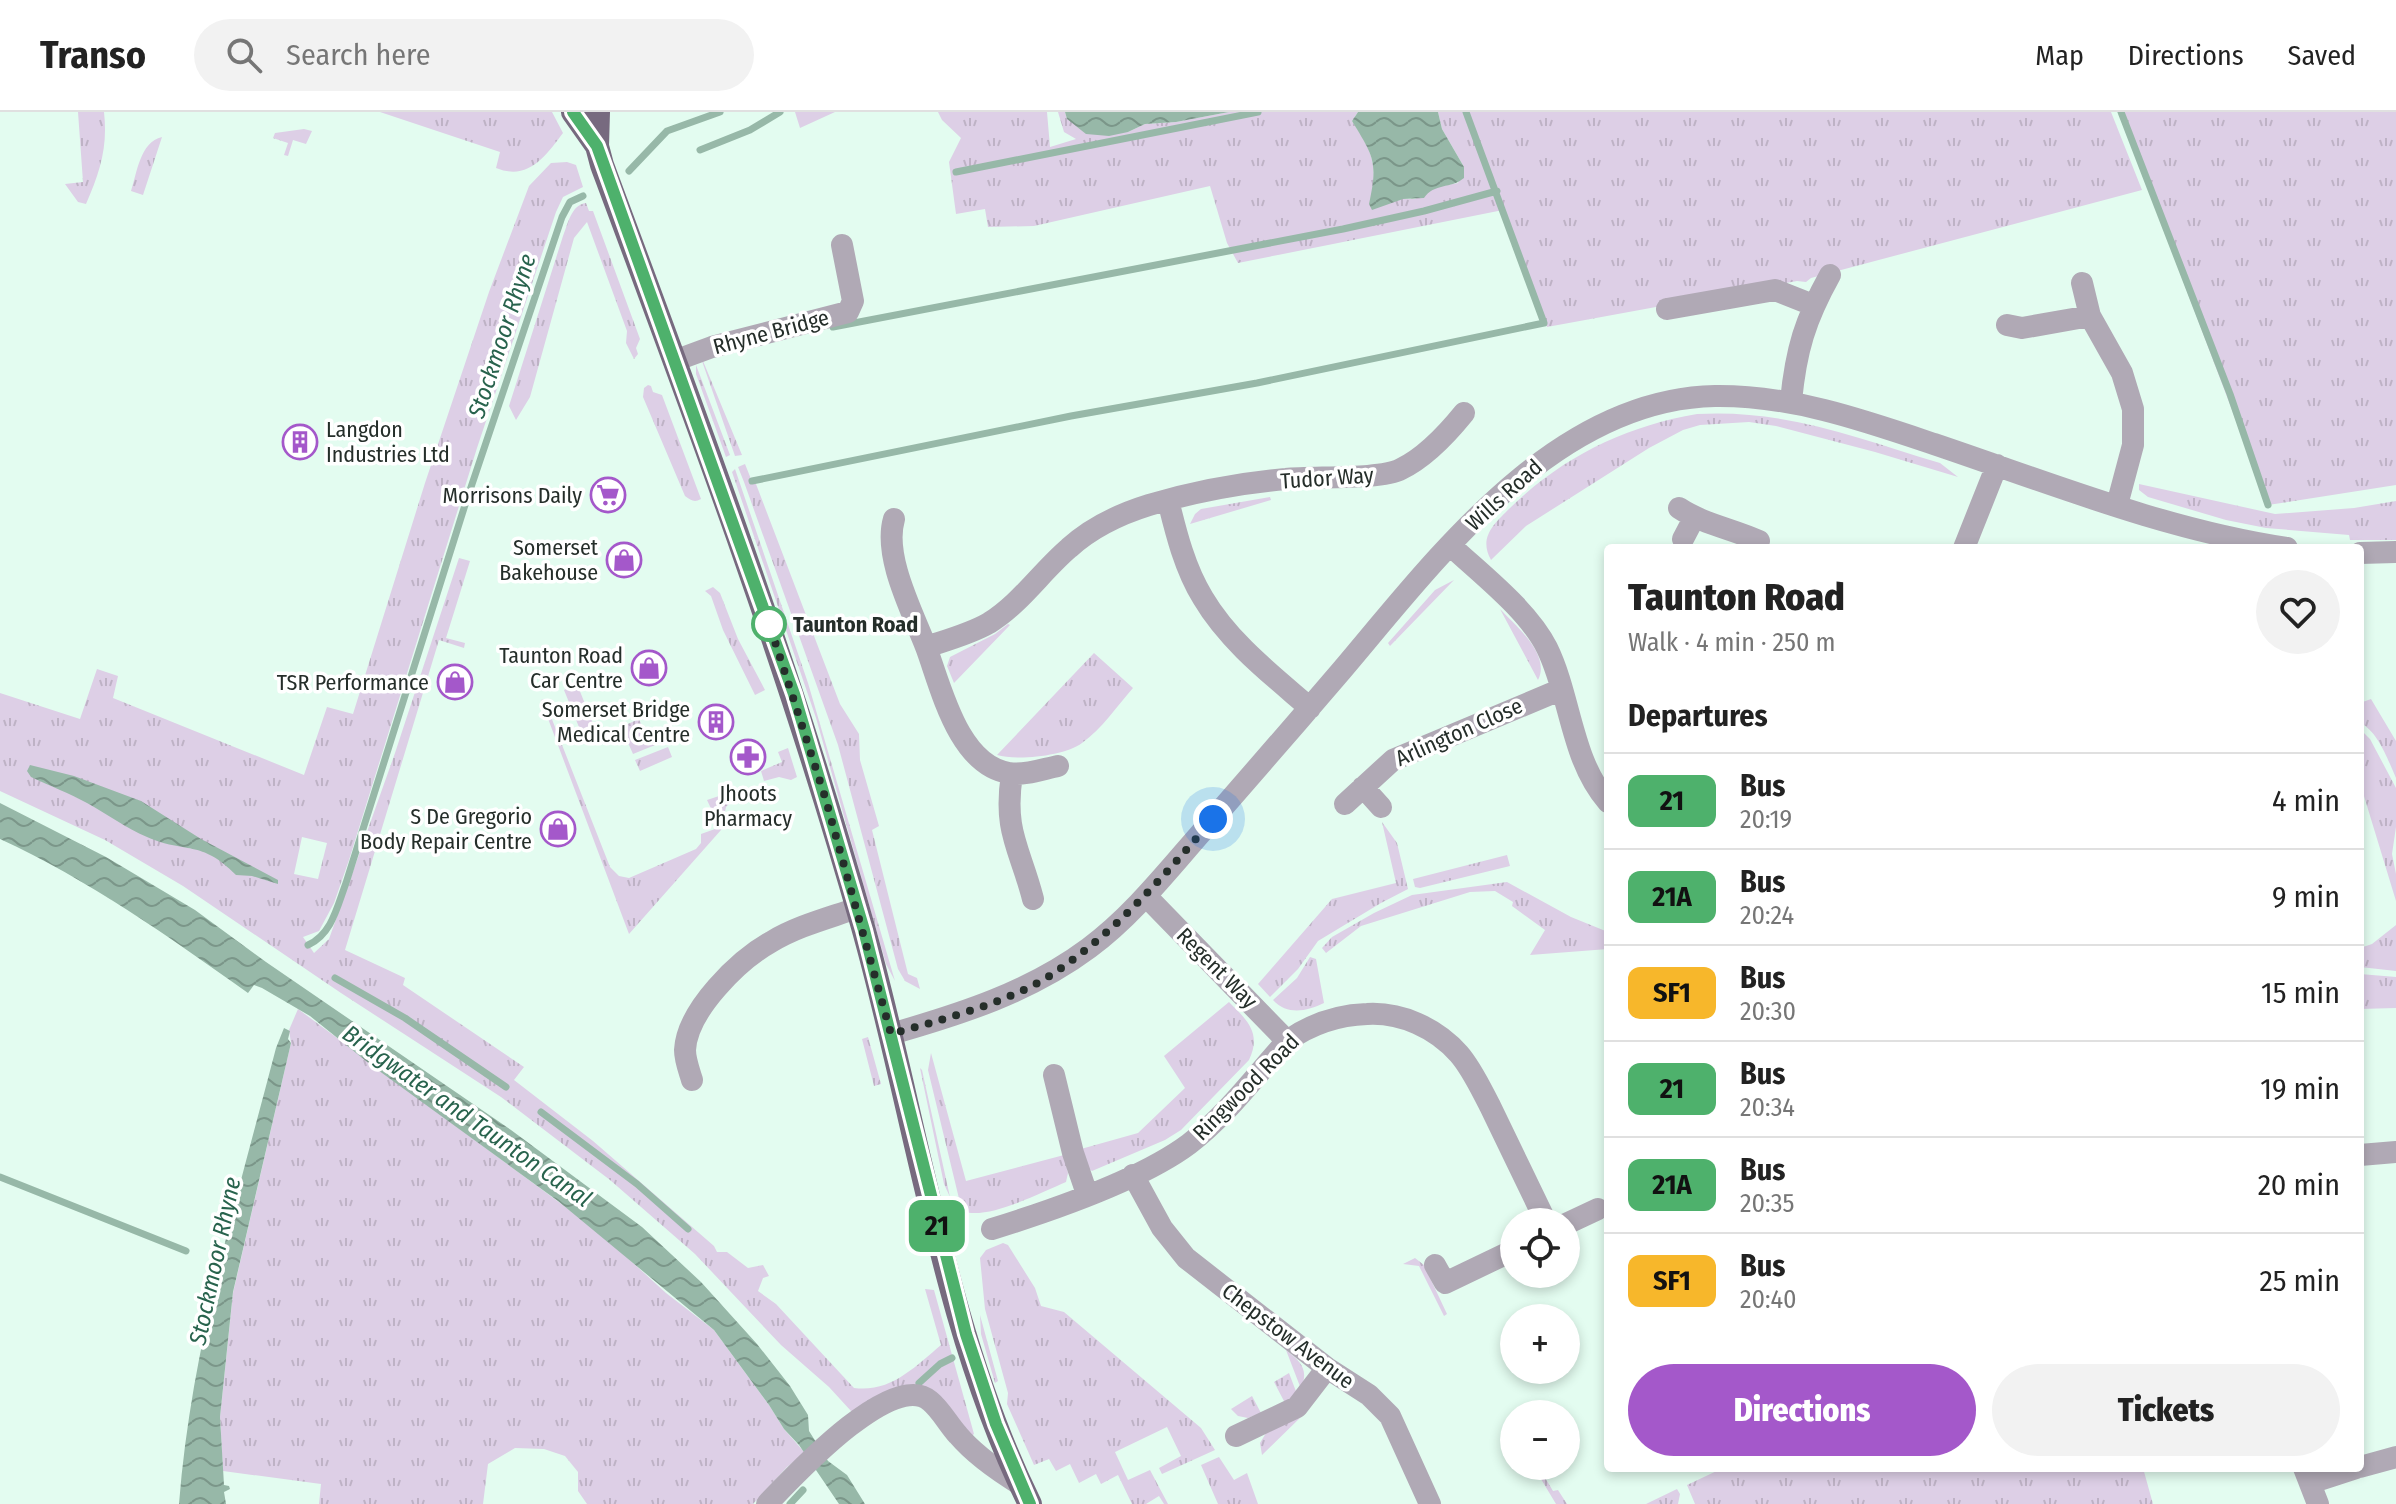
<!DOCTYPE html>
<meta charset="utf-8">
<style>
body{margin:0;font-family:"Fira Sans Condensed",sans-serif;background:#f2f2f2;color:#222;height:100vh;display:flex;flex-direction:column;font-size:30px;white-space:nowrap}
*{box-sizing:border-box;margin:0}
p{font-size:26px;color:#767676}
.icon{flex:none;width:44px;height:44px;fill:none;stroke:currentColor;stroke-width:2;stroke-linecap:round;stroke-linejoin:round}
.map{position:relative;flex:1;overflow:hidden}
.details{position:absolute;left:1604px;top:432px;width:760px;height:928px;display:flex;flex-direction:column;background:#fff;border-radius:8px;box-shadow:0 4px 12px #0003}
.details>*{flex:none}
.badge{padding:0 16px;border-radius:12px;font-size:28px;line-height:52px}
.controls{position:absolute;left:1500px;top:1096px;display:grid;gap:16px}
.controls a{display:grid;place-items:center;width:80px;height:80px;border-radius:50%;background:#fff;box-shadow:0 4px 12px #0003;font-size:40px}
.you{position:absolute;width:40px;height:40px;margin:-20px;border:6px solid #fff;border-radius:50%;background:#1a73e8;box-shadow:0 0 0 12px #1a73e833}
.map>.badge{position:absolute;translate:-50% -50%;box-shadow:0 0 0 4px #fff}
h2{padding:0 24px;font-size:30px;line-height:72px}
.round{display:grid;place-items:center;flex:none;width:84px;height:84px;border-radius:42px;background:#f2f2f2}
.head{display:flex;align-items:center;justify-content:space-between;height:136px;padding:0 24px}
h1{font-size:38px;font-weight:800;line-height:60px}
.cta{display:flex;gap:16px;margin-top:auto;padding:16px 24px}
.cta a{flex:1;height:92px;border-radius:48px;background:#a458ca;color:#fff;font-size:32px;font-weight:800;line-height:92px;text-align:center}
.cta a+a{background:#f2f2f2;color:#222}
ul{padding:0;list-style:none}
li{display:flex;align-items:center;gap:24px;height:96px;padding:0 24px;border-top:2px solid #e0e0e0}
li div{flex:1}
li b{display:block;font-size:30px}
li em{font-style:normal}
li .badge{min-width:88px;font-weight:700;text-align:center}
header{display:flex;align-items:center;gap:48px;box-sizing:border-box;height:112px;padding:0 40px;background:#fff;border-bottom:2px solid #e0e0e0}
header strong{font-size:38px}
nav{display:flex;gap:44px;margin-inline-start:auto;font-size:28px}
.search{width:560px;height:72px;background:#f2f2f2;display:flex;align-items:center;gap:20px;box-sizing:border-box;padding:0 28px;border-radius:44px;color:#767676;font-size:30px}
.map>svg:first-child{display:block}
.grass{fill:url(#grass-tufts);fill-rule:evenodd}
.garden{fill:#ddcfe6}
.water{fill:url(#water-waves)}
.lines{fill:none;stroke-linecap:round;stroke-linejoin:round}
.stream{stroke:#97b8a8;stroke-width:7}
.street{stroke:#b0a9b5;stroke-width:22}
.primary{stroke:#776a7f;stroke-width:24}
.line-casing{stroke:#fff;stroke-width:18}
.line{stroke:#4eb16c;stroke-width:12}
.walk{stroke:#252e2a;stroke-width:8;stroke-dasharray:0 14.4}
.stop-dot{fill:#fff;stroke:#4eb16c;stroke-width:4}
.labels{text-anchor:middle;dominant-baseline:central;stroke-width:7;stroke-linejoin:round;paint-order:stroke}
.street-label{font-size:22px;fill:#252e2a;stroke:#fff}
.poi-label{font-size:22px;fill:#252e2a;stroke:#fff;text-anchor:end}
.stop-label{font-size:22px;font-weight:bold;fill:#252e2a;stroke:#fff;text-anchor:start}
.water-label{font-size:24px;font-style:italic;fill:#28634d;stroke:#fff}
</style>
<header>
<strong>Transo</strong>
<div class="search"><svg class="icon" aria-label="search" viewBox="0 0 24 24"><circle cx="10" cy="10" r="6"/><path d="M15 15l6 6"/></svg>Search here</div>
<nav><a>Map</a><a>Directions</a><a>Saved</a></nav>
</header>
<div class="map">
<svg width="2396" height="1392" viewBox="0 0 2396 1392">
<defs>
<pattern id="grass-tufts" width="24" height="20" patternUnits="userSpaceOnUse" patternTransform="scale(2)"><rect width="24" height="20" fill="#ddcfe6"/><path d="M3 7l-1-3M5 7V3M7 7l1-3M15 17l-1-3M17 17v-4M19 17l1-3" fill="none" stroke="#beb2c5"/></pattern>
<pattern id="water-waves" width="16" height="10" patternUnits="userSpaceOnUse" patternTransform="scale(2)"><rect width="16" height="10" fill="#97b8a8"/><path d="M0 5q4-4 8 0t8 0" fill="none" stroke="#7b9689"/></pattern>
</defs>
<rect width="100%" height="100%" fill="#e3fcf0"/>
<path class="grass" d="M 78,0 L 104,0 C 108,35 100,60 86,92 L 78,90 L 65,72 L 83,70 Z
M 380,0 L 552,0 L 563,21 C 545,45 528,69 496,56 L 500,40 Z
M 795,0 L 835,0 L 800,16 Z
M 938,0 L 1047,0 L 1050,35 L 1076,27 L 1064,20 L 1058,0 L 1065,0 L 1067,7 L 1128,20 L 1145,12 L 1176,10 L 1229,0 L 1358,0 L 1352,9 C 1366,30 1377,47 1373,73 L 1403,87 L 1415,87 L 1436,75 L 1458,71 L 1464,55 L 1442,17 L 1438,0 L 2111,0 L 2142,78 L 1811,166 L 1806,170 L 1797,169 L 1547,215 L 1503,98 L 1238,151 L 1227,131 L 1210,74 L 1034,114 L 988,115 L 985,97 L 956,102 L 949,50 L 961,26 L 942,8 Z
M 2119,0 L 2396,0 L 2396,373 L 2268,393 Z
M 304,17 L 312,19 L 306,32 L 293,28 L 288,44 L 284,43 L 288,31 L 273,26 L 275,21 Z
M 162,25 L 143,83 L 131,79 C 137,61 140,30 162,25 Z
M 567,50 L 576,53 L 583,75 L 563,85 L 556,100 L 477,336 L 349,748 L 334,791 L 319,819 L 303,825 L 314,841 L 329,827 L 395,641 L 459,446 L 470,449 L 446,526 L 465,531 L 464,536 L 439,528 L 345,838 L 405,866 L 403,873 L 524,955 L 514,968 L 593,1029 L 714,1134 L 717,1140 L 727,1140 L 748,1156 L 763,1153 L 769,1164 L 763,1166 L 758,1179 L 776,1192 L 854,1276 C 890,1281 915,1255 941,1233 L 925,1177 L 934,1178 L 974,1322 L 970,1325 C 958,1303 931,1270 902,1274 C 887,1277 870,1292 857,1299 L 851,1299 L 829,1275 L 781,1233 L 695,1142 L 610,1068 L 501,985 L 341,881 L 183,774 L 105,728 L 0,679 L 0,581 L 80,607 L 97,557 L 118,564 L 113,586 L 304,663 L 327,595 L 353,602 L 425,371 L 489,180 L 529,74 L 551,51 ZM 302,725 L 327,731 L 318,767 L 294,762 Z
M 586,91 L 589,99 L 593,99 L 640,227 L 636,236 L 638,242 L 634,247 L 626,231 L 627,219 L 587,110 L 574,126 L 530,285 L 516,308 L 509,294 L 563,124 C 568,112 571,93 586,91 Z
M 702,249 L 703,249 L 742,343 L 735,344 Z
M 696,253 L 730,343 L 726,345 L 696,262 Z
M 648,273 L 651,274 L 653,280 L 662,283 L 701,387 C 694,391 691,388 685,384 L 643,285 L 644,276 Z
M 1697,302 C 1786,297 1857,326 1940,351 L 1958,365 L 1875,340 L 1776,314 L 1749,310 L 1700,313 L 1683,318 L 1649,336 L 1526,414 L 1491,448 C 1478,425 1495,411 1510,396 C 1562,345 1626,314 1697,302 Z
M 745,352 L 753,372 L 756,372 L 840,592 L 859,622 L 860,648 L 879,714 L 872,718 L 908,862 L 917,866 L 920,877 L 905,869 L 898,857 L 838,633 L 744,370 L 738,355 Z
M 735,357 L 808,571 L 895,869 L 886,852 L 816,606 L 732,360 Z
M 2139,372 L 2275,402 L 2354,396 L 2396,389 L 2396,428 L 2350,428 L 2349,423 L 2266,416 L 2226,408 L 2148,385 L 2139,378 Z
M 1270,385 L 1271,388 L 1190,412 L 1195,402 L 1201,397 Z
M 1454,468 L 1390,534 L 1388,531 L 1435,478 Z
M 713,475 L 720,481 L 738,527 L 765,578 L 755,583 L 723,518 L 711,484 L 705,479 Z
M 1500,497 C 1516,514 1551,543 1538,568 Z
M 1008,512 L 1010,513 L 954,571 L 947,554 L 950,545 L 995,522 Z
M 1094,541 L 1133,576 C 1117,594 1102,617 1082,631 C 1065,644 1017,649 997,643 Z
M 544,587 L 610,755 L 619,764 L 629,766 L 696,737 L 701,731 L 701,722 L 715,717 L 711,707 L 715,705 L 707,688 L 746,675 L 726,695 L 721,718 L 629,822 L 541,588 Z
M 2371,587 L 2396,629 L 2396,666 C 2388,648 2378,619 2360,611 L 2360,591 Z
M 639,607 L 645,622 L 660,616 L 665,629 L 633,642 L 621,615 Z
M 2360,617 L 2370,627 L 2396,676 L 2396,715 L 2392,742 L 2396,762 L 2396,789 L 2360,671 Z
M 668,635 L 672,645 L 640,659 L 635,648 Z
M 788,636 L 797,665 L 791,668 L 779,665 L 764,669 L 761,659 L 782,650 L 778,640 Z
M 1382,710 L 1397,731 L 1408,777 L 1381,791 L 1318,829 L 1298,857 L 1270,885 L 1258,872 L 1332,787 L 1396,771 Z
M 1507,743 L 1510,754 L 1420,776 L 1415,775 L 1413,767 Z
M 1507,770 L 1571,805 L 1608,820 L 1608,837 L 1530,843 L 1545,818 L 1512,794 L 1513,790 L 1495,779 L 1470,780 L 1361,814 L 1326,841 L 1322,836 L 1332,825 L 1374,801 L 1412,783 Z
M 2396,813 L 2396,859 L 2360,855 L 2360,836 L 2372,832 Z
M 1310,845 L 1316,847 L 1324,891 C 1307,899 1288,904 1273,888 L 1297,866 Z
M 2360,862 L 2396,865 L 2396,896 L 2360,897 Z
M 1229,890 C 1247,908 1262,921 1249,948 L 1181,1018 L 1165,1028 L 1092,1059 L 1084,1053 L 1081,1037 L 1138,1021 L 1185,976 L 1164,944 Z
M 298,897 L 598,1119 L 666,1181 L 714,1218 L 769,1293 L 784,1317 L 805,1341 L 787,1355 L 753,1392 L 587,1392 L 578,1379 L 578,1360 L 565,1344 L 544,1337 L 515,1336 L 488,1352 L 483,1392 L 319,1392 L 321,1372 L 223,1359 L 220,1305 L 233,1181 L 291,931 L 289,918 Z
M 868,925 L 881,972 L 874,974 L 862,927 Z
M 931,941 L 966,1069 L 1064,1043 L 1068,1061 L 1066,1070 C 1042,1080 987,1109 962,1099 L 928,958 Z
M 920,956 L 922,958 L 950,1085 L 944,1072 Z
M 1003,1131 L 1008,1133 L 1035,1176 L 1041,1194 L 1064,1200 L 1201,1316 L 1215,1338 L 1162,1362 L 1159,1356 L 1181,1344 L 1167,1315 L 1115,1340 L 1128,1368 L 1150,1358 L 1168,1392 L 1164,1392 L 1159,1384 L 1146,1392 L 1132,1392 L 1118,1363 L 1101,1372 L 1096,1362 L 1079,1371 L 1070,1352 L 1056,1359 L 1049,1347 L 1034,1353 L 1007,1292 L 1008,1281 L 985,1197 L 980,1146 L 986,1138 Z
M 1415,1146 L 1424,1153 L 1447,1202 L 1444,1204 L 1419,1154 L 1403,1152 Z
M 980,1203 L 998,1269 L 995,1271 L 981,1222 Z
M 1286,1238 C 1301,1250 1309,1257 1301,1277 Z
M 1289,1261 L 1297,1282 L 1285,1291 L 1274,1270 Z
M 1252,1284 L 1261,1301 L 1248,1306 L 1238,1304 L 1231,1297 Z
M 1304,1302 L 1262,1343 L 1260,1331 L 1266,1321 Z
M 1219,1345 L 1234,1368 L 1247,1361 L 1258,1392 L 1218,1392 L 1201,1353 Z
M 1723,1356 L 2143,1356 L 2153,1392 L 1695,1392 L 1687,1373 Z
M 1541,1359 L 1553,1379 L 1558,1378 L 1567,1392 L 1556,1392 L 1538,1362 Z
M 1677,1377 L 1680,1382 L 1678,1392 L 1646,1392 Z"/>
<path class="garden" d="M 577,572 L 598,624 L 585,630 L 564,578 Z"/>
<path class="water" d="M 1065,0 L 1229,0 L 1176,10 L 1145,12 L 1128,20 L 1109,24 L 1086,22 L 1067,7 Z
M 1358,0 L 1438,0 L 1442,17 L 1464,55 L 1464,66 C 1451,77 1434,71 1424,86 L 1403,87 L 1372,98 L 1369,92 C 1378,50 1374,45 1352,9 Z
M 30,653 L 74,664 L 141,689 L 201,727 L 278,768 L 278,772 L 252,764 L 236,763 C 201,727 185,742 147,725 C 126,716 107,702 87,691 C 69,681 50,674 31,665 L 27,659 Z
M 0,691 L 106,745 L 195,798 L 266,850 L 511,1018 L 642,1115 L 701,1170 L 757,1232 L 790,1274 L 808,1303 L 809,1319 L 828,1349 L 847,1363 L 865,1392 L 839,1392 L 799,1333 L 784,1317 L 769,1293 L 714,1218 L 558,1089 L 371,953 L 310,904 L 262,876 L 254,873 L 248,881 C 168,824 89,768 0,727 Z
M 284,916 L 290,919 L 288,927 L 291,931 L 233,1180 L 220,1305 L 224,1373 L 229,1374 L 230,1377 L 224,1380 L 226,1392 L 179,1392 C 191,1237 237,1086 276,936 Z"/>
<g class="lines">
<path class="stream" d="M 2121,0 L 2230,282 L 2268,393
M 700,38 L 750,18 L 780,0
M 629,59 L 667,19 L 720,0
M 956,60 L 1258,0
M 833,215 L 1343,117 L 1424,99 L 1497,79
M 752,369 L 1071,304 L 1257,271 L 1544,211 L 1466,0
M 308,833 C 332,822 337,795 346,771 L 465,393 L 562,105 L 570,90 L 583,84
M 335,866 L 405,906 L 506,975
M 541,1000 L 637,1072 L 688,1117
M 0,1065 L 186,1139
M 919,1271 L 940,1252 L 952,1246
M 790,1392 L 803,1378"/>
<path class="street" d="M 2082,171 L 2090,204 L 2122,261 L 2133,297 L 2133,333 L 2117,393
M 1667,197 L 1775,178 L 1813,193
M 2007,213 L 2022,216 L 2090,204
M 674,249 L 712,235 L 848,200 L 853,189 L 842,133
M 1791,289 C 1796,238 1805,208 1830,163
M 1168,388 C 1176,421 1185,457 1203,486 C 1229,530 1272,563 1310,596
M 1679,396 C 1703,412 1733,417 1759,429
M 894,407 C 883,444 912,499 926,535
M 1683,427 L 1694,406
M 1451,434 C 1482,463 1528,498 1547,536 C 1571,585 1571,648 1608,690
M 1964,436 L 1997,353
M 2360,441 L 2396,440
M 1058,654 C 1043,657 1024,664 1009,661 C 958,653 941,575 926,535 C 947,528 970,522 989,511 C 1020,492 1041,460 1069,436 C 1091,416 1120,402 1149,393 C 1193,380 1240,371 1286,367 C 1313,364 1381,368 1401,357 C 1426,345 1447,322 1464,301
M 1012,662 C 1003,720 1020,736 1033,787
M 1363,675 L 1381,695
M 1345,692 L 1393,648 L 1562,577
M 1146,784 L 1287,929
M 891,922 C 961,902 1030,880 1089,836 C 1131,805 1165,762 1200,722 C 1247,668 1295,613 1342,558 C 1436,447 1554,287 1715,284 C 1791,283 1863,308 1934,332 C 2050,371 2166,418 2287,436
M 1054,963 L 1073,1041 L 1087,1082
M 692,968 C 689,958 685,948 685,938 C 687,898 739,848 771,830 C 797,814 829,806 857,796
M 2360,1043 L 2396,1040
M 1133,1063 L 1162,1116 L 1186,1146 L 1327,1256 L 1369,1283 L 1390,1304 L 1430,1392
M 1566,1112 L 1598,1097
M 992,1117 C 1050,1099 1142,1067 1189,1032 C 1226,1004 1256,963 1287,929 C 1311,912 1337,903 1367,902 C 1401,900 1436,916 1459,942 C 1472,957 1481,977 1490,994 C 1509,1033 1527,1071 1546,1110
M 1435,1153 L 1445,1171 L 1514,1138
M 1236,1324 L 1297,1295 L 1327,1256
M 2360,1355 L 2396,1345
M 2304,1356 L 2318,1392
M 2310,1371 L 2356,1356
M 767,1392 C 792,1366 893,1256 930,1289 C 941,1298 948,1312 958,1323 C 975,1343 998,1359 1021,1373"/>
<path class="primary" d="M 573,0 L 597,34
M 598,0 L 597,34 L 602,53 C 696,305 790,556 863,815 C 916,1003 943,1217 1030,1392"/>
</g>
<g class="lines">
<g class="line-casing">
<path id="line" d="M 573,0 L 597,34 L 794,582 L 864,818 L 966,1222 L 996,1312 L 1030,1392"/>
</g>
<use href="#line" class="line"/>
<path class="walk" d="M 769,512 L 768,508 L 825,685 L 891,922 C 940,908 1008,891 1051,863 C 1115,821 1163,765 1213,707"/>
</g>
<defs>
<g id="building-ring" transform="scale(1.8)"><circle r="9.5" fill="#fff" stroke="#a458ca" stroke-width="1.5"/><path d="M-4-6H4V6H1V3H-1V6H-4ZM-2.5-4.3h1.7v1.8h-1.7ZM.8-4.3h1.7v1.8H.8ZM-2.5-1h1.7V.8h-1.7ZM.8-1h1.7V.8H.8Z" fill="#a458ca"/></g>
<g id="supermarket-ring" transform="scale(1.8)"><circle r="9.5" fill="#fff" stroke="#a458ca" stroke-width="1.5"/><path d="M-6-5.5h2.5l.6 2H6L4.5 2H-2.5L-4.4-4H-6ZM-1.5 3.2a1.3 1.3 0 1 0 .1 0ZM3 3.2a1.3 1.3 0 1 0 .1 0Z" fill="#a458ca"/></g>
<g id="shop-ring" transform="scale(1.8)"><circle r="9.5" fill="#fff" stroke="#a458ca" stroke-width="1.5"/><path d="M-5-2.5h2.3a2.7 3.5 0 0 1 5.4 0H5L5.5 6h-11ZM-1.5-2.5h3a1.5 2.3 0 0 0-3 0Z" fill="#a458ca"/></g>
<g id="pharmacy-ring" transform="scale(1.8)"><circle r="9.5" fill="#fff" stroke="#a458ca" stroke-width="1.5"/><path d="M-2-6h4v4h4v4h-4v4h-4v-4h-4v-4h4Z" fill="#a458ca"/></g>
</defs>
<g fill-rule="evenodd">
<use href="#building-ring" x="300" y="330"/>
<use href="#supermarket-ring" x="608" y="383"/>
<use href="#shop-ring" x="624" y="448"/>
<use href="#shop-ring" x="649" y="556"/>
<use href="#shop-ring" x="455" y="570"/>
<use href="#building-ring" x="716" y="610"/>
<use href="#pharmacy-ring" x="748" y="645"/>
<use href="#shop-ring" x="558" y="717"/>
</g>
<circle class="stop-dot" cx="769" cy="512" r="16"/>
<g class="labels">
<g class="street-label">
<text transform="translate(771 220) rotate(-15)">Rhyne Bridge</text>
<text transform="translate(1327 366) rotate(-4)">Tudor Way</text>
<text transform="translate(1504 383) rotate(-42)">Wills Road</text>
<text transform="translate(1459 620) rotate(-24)">Arlington Close</text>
<text transform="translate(1217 856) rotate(45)">Regent Way</text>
<text transform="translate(1246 975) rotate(-45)">Ringwood Road</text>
<text transform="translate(1288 1224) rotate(37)">Chepstow Avenue</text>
</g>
<g class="poi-label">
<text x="326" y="317" text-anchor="start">Langdon<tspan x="326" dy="25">Industries Ltd</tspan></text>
<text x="582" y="383">Morrisons Daily</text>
<text x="598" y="435">Somerset<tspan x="598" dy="25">Bakehouse</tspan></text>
<text x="623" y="543">Taunton Road<tspan x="623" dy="25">Car Centre</tspan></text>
<text x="429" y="570">TSR Performance</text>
<text x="690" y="597">Somerset Bridge<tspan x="690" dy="25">Medical Centre</tspan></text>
<text x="748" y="681" text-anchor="middle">Jhoots<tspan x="748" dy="25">Pharmacy</tspan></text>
<text x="532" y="704">S De Gregorio<tspan x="532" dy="25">Body Repair Centre</tspan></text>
</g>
<g class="stop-label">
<text x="793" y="512">Taunton Road</text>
</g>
<g class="water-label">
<text transform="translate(502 224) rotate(-72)">Stockmoor Rhyne</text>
<text transform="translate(467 1004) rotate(35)">Bridgwater and Taunton Canal</text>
<text transform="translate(215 1149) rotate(-78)">Stockmoor Rhyne</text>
</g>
</g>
</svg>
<div class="controls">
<a><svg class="icon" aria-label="locate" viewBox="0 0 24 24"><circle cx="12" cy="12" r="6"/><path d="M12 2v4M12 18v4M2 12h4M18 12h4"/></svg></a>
<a>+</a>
<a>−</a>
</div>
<div class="you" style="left:1213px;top:707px"></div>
<b class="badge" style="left:937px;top:1114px;background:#4eb16c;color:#111">21</b>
<section class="details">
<div class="head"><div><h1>Taunton Road</h1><p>Walk · 4 min · 250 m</p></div><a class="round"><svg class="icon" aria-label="heart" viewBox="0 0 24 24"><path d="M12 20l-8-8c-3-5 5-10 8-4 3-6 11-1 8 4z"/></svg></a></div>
<h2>Departures</h2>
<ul>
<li><span class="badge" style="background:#4eb16c;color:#111">21</span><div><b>Bus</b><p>20:19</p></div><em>4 min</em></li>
<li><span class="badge" style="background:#4eb16c;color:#111">21A</span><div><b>Bus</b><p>20:24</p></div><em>9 min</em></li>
<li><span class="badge" style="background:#f7b72b;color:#111">SF1</span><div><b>Bus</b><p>20:30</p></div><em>15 min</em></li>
<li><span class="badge" style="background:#4eb16c;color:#111">21</span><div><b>Bus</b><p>20:34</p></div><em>19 min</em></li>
<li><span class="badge" style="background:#4eb16c;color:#111">21A</span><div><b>Bus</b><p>20:35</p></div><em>20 min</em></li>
<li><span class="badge" style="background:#f7b72b;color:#111">SF1</span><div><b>Bus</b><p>20:40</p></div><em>25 min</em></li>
</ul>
<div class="cta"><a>Directions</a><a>Tickets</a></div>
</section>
</div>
